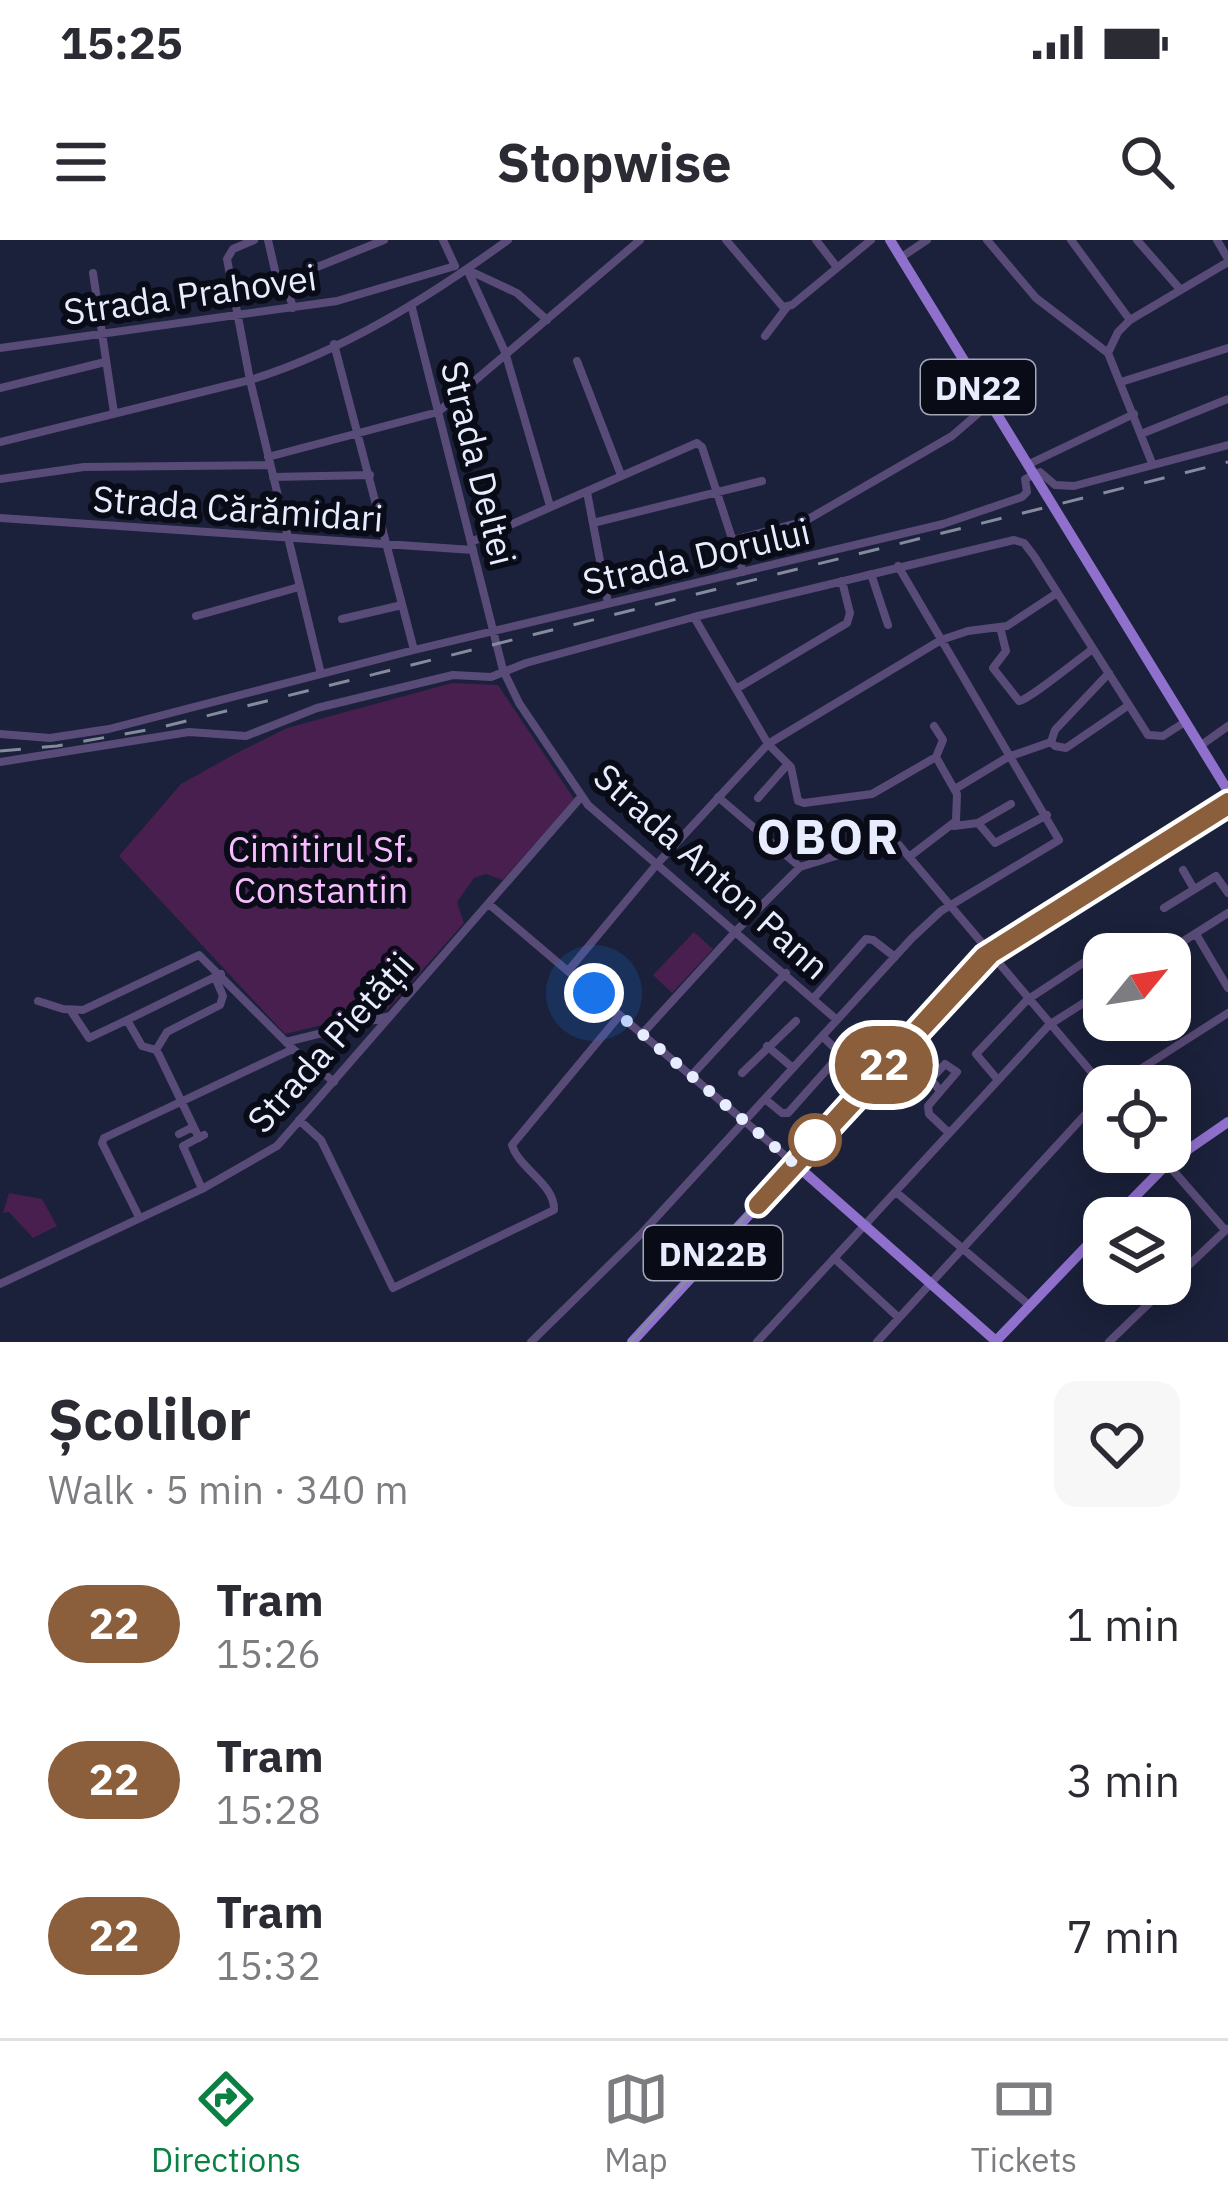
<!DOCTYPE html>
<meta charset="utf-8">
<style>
body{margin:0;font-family:"IBM Plex Sans",sans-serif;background:#f7f7f7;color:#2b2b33;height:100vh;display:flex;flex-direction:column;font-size:45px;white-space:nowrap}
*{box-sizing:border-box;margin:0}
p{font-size:39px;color:#7c7c81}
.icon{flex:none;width:66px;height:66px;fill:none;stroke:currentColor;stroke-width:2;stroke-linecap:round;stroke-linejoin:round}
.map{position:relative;height:1102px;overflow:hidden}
.details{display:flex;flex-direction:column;background:#fff;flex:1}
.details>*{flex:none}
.badge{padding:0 24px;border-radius:39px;font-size:42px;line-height:78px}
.needle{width:78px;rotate:60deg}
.fabs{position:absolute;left:1083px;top:693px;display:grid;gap:24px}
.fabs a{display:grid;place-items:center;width:108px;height:108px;border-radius:24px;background:#fff;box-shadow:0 6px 30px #0003;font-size:60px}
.you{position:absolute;width:60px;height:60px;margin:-30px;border:9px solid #fff;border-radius:50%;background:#1a73e8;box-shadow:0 0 0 18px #1a73e833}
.map>.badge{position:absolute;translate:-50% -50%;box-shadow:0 0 0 6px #fff}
.round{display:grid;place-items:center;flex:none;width:126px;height:126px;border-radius:24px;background:#f7f7f7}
.head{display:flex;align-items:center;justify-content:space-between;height:204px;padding:0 48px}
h1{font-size:57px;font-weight:800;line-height:90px}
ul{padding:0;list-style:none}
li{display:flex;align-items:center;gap:36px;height:156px;padding:0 48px}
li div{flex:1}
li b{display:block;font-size:45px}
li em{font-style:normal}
li .badge{min-width:132px;font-weight:700;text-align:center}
.status{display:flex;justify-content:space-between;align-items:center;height:84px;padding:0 60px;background:#fff;direction:ltr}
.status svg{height:33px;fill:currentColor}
header{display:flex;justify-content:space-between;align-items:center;height:156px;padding:0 48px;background:#fff;font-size:54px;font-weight:800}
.menu{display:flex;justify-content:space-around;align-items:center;height:168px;border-top:3px solid #e1e1e2;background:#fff;font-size:33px;color:#7c7c81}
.menu a{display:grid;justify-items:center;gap:6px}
.menu .current{color:#0b8043}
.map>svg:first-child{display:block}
.green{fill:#481f4e}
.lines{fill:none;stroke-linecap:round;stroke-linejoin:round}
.minor{stroke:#594b78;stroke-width:8}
.major{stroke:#8f70cd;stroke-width:10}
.tram{stroke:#858a9f;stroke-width:3}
.rail{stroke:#858a9f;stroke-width:3;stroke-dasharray:21 21;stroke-linecap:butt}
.line-casing{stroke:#fff;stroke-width:27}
.line{stroke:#8b5e3c;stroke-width:18}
.walk{stroke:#e7ecfe;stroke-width:12;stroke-dasharray:0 21.6}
.stop-dot{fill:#fff;stroke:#8b5e3c;stroke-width:6}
.labels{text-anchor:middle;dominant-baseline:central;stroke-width:12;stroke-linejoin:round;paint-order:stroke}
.shield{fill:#090b17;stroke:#a4a8b9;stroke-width:3}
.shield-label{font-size:33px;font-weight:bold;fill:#e7ecfe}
.street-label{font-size:36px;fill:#e7ecfe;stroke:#090b17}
.park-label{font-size:36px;fill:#f7bdff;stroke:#090b17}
.district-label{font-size:48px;font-weight:bold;letter-spacing:3px;fill:#e7ecfe;stroke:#090b17}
</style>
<div class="status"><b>15:25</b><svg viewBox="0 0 49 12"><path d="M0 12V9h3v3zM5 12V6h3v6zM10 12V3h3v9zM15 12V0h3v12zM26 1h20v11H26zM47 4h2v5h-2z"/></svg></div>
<header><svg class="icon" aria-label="menu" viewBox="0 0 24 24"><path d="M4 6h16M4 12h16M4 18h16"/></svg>Stopwise<svg class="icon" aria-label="search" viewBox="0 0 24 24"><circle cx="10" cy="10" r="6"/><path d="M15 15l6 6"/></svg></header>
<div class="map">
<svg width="1228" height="1102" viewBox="0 0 1228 1102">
<rect width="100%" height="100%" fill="#1b213a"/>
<path class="green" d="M 452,443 L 498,445 L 574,559 L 503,640 L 486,634 L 474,638 L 457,662 L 464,683 L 388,769 L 285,794 L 119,616 L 181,544 L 233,515 L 287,488 Z
M 694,692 L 713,709 L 672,753 L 653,735 Z
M 9,953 L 42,959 L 57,986 L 33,998 L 9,972 L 3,973 Z"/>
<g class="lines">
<path class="minor" d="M 254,0 L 233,9 L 227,19 L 250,140 L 321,434
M 268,0 L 276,35 L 285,40 L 293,68
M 443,0 L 455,26
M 726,0 L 783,67 L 792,65 L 871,0
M 816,0 L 836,26
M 987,0 L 1036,58 L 1108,113 L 1152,223
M 1071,0 L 1130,80
M 1137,0 L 1179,48
M 1217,0 L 1228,19
M 900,18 L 927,0
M 467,29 L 505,112 L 550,266
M 468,30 L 517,53 L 547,80
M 93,33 L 114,173
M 285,40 L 384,0
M 412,68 L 503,430 L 519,463 L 588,565 L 837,780
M 765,96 L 787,67
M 334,104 L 414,410
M 0,108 L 337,61 L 455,26
M 1108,113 L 1118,92 L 1130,80 L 1228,22
M 577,121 L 621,235
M 1121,142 L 1228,108
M 0,148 L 105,122
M 1141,194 L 1228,159
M 0,202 L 250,140 C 344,111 429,57 508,0
M 268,217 L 438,172 L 640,0
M 1027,225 L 1134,174
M 273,237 L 370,235
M 0,239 L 84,227 L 270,225
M 587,252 L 608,363
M 0,278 L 473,310
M 593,283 L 762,241
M 733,300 L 805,281 L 952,196 L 989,164
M 471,302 L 697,203 L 702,207 L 743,332
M 871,334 L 888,385
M 196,376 L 299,347
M 694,377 L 768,504 L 791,527 L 798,561 L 804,563 L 872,554 L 936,517 L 957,554 L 956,581 L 909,617
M 342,379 L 402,365
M 1000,387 L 1006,411 L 993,428 L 1019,461 C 1030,459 1078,419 1093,409
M 1109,433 L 1055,490 L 1051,502 L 1055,506 L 1066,508 L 1129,465
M 736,449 L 847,383 L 850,373 L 842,341
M 934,486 L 943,500 L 936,517
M 0,494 L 50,498 L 109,489 L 414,410 L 943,284 L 1022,257 L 1027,252 L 1025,239 L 1040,232 L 1055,245 L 1074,246 L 1228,205
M 1200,506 L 1228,486
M 0,522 L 189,492 L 246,496 L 317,468 L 453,435 L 491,437 L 526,423 L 694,377 L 1014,300 L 1024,303 L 1034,316 L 1148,495 L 1163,496 L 1185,482
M 955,549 L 1008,517 L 1051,502
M 718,557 L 800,627
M 758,558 L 787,525
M 978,583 L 995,603 L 1047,575
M 954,586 L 978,583 L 1011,564
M 1183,630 L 1194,649
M 490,665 L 795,924
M 1164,668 L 1216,636 L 1228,653
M 1196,694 L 1228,748
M 1163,714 L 1228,673
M 1091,717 L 1104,738
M 568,731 L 657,624 L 768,504 L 941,400 L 968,391 L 1007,386 L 1057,353
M 813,759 L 866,699 L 873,700 L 895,717
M 38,761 L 63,769 L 83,770 L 199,715 L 293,809 L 334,842
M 71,771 L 89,798 L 127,780
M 642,794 L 737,690 L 800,627 L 888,600 L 899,605 L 1104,847
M 286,802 L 390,776
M 767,806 L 793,828
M 156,810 L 167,792 L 220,765 L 223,756 L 215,737
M 742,833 L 796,781
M 691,836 L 786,733
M 998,840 L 976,814 L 1027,760 L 1121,698
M 1114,846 L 1228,773
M 940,851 L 931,839 L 945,824 L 957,832 L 928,866 L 929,874 L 949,893
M 765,859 L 782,873 L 788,873 L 838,817 L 838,811 L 822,796
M 299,880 L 321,900 L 393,1048 L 554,970 C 555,944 519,929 512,905 L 620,775
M 179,894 L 193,887
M 199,898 L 159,815 L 156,810 L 142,806 L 127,780 L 221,734
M 1157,912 L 1225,990
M 202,949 L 183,906 L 204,895
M 896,952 L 1029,1065
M 139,977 L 102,903 L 104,898 L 293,809
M 834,1018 L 899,1078
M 1170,1043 L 1227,989
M 0,1044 L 202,949 L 277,906 L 581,557
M 531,1102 L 642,993 L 912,698 L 941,671 L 1059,600 L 898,326
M 757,1102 L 1049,785 L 1104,750
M 877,1102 L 1104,854
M 1109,1102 L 1169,1044"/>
<path class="major" d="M 890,0 L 1228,551
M 795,924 L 997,1102
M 1114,978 L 1167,924 L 1228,882
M 632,1102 L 990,713 L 1228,564
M 995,1102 L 1104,988"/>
<path class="tram" d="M 630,1102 L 984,717 L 1002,701 L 1228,562"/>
<path class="rail" d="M 0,511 L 57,506 L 158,488 L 1228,222"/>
</g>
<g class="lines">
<g class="line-casing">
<path id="line" d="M 1228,562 L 984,716 L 758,965 L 991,714 L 1228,565"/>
</g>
<use href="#line" class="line"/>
<path class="walk" d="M 594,753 L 795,924 L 815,900"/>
</g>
<circle class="stop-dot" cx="815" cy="900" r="24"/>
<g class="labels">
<g class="shield">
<rect x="921" y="120" width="114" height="54" rx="9"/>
<rect x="644" y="986" width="138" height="54" rx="9"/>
</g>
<g class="shield-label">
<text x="978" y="147">DN22</text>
<text x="713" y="1013">DN22B</text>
</g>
<g class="street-label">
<text transform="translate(190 54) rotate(-8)">Strada Prahovei</text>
<text transform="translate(479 223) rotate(76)">Strada Deltei</text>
<text transform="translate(238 268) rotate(4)">Strada Cărămidari</text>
<text transform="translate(696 316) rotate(-13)">Strada Dorului</text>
<text transform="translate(712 631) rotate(42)">Strada Anton Pann</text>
<text transform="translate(330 802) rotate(-48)">Strada Pietății</text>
</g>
<g class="park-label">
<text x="321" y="608">Cimitirul Sf.<tspan x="321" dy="41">Constantin</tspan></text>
</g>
<g class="district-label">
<text x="829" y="596">OBOR</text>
</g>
</g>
</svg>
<div class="fabs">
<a><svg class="needle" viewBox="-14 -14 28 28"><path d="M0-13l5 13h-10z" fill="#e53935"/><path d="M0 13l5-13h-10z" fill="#7c7c81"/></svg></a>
<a><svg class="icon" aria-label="locate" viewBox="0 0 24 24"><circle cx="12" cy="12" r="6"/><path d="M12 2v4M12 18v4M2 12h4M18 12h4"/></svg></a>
<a><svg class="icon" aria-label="layers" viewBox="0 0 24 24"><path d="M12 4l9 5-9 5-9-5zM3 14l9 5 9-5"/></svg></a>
</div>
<div class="you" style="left:594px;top:753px"></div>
<b class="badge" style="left:884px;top:825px;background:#8b5e3c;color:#fff">22</b>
</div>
<section class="details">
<div class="head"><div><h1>Școlilor</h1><p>Walk · 5 min · 340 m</p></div><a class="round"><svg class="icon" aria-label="heart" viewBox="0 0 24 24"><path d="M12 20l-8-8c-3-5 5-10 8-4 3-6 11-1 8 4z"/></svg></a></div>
<ul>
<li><span class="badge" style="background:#8b5e3c;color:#fff">22</span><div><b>Tram</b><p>15:26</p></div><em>1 min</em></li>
<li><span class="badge" style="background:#8b5e3c;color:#fff">22</span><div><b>Tram</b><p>15:28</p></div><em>3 min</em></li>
<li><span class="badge" style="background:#8b5e3c;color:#fff">22</span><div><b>Tram</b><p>15:32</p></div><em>7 min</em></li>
</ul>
</section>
<nav class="menu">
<a class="current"><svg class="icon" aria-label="directions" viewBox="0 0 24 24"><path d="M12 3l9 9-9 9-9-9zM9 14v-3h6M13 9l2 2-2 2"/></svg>Directions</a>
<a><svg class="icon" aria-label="map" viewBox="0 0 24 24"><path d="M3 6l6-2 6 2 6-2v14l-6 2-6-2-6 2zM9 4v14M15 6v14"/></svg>Map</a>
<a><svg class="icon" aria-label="tickets" viewBox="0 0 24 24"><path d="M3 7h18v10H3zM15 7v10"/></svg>Tickets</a>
</nav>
